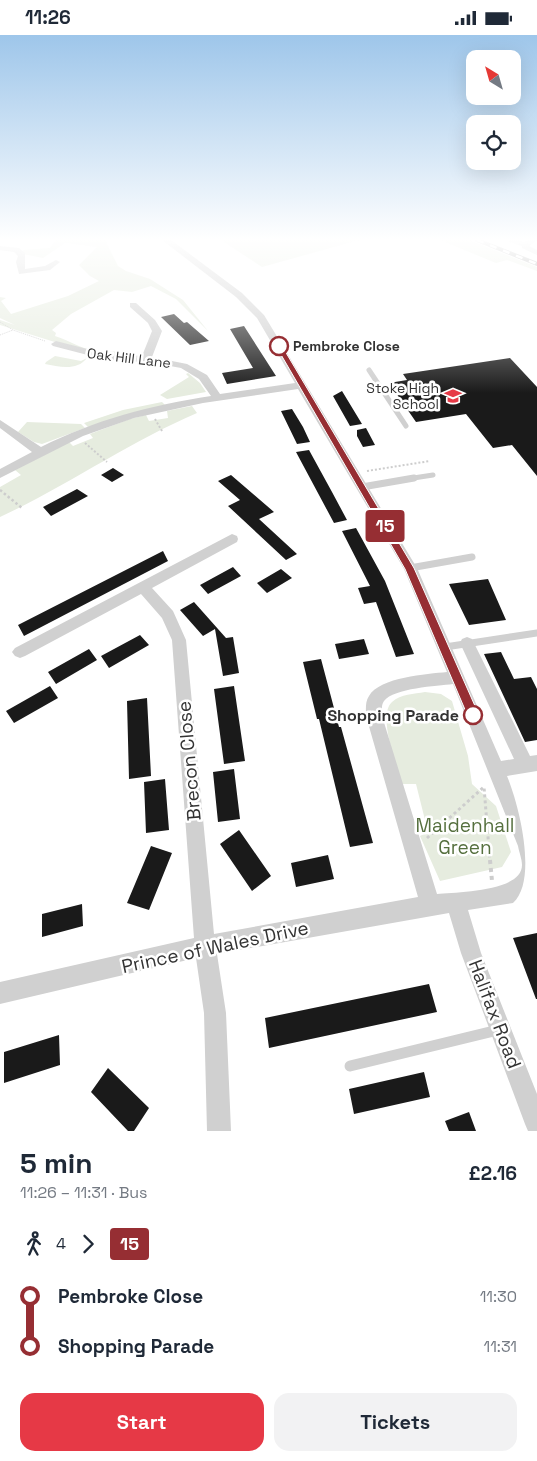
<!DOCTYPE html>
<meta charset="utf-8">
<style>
body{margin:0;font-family:"Space Grotesk",sans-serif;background:#f2f2f3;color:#1f2937;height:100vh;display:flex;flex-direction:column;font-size:19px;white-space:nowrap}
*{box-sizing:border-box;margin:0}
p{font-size:16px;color:#747a83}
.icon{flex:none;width:28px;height:28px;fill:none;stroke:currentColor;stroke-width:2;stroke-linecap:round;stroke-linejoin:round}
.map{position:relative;height:1096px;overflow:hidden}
.side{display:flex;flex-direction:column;background:#fff;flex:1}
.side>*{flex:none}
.badge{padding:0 10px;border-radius:4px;font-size:18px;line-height:32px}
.needle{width:32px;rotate:323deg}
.tools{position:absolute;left:466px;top:15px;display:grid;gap:10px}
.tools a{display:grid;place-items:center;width:55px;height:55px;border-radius:10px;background:#fff;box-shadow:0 5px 20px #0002;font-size:25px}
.map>.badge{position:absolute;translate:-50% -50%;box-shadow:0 0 0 2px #fff}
.legs{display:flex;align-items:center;gap:8px;height:55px;padding:0 20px;font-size:16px}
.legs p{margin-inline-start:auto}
.headline{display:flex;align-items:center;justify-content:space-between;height:85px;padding:0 20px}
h1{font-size:28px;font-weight:600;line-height:38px}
.primary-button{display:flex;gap:10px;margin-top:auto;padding:10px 20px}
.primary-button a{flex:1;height:58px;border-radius:15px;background:#e63946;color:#fff;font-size:20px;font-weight:600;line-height:58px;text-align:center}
.primary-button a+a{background:#f2f2f3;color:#1f2937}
ul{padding:0 20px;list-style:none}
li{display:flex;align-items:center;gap:18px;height:50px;font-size:19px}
li i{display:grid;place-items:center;width:8px;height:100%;margin:0 6px;background:currentColor}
li i::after{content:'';width:12px;height:12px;margin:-6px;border:4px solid;border-radius:50%;background:#fff}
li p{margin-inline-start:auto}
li:first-child i{background:linear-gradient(#0000 50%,currentColor 0)}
li:last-child i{background:linear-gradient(currentColor 50%,#0000 0)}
.status{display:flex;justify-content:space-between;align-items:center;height:35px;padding:0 25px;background:#fff;direction:ltr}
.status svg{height:14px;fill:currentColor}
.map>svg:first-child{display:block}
.green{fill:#e6ecdf}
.building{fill:#1a1a1a}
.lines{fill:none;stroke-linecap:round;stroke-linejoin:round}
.path-far4{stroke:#cdcdcd;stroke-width:1;stroke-dasharray:1 1;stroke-linecap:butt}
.path-far3{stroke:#cdcdcd;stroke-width:2;stroke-dasharray:2 2;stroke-linecap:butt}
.path-far2{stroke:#cdcdcd;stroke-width:2.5;stroke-dasharray:2.5 2.5;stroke-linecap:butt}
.path-far1{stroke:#cdcdcd;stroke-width:3;stroke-dasharray:3 3;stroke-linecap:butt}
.path{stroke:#cdcdcd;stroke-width:4;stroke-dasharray:4 4;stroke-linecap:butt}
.lane-far3{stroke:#d0d0d0;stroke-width:4.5}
.lane-far2{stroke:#d0d0d0;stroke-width:5}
.lane-far1{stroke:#d0d0d0;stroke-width:7}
.lane{stroke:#d0d0d0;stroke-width:11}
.street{fill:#d0d0d0;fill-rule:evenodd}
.rail-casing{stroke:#888;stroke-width:4}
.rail{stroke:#fff;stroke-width:2.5;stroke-dasharray:7;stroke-linecap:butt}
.line-1{fill:#962e33;stroke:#fff}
.stop-1-dot{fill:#fff;stroke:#962e33;stroke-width:2.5}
.labels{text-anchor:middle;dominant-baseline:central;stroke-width:5;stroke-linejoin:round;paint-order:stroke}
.far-stop-label{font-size:14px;font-weight:bold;fill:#333;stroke:#fff;text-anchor:start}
.far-street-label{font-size:14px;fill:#333;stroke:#fff}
.far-poi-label{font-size:14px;fill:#333;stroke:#fff;text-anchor:end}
.stop-label{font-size:16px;font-weight:bold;fill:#333;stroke:#fff;text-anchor:end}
.near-street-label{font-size:19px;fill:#333;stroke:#fff}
.near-park-label{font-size:19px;fill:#56703f;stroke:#fff}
</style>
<div class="status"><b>11:26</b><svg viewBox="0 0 49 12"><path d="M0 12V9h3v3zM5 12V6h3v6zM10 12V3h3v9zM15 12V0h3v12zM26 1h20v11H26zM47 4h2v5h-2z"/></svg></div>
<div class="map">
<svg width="537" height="1096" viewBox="0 0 537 1096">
<rect width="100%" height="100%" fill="#fff"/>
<path class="green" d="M 55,205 L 105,205 L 118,231 L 126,236 L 150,244 L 183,265 L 208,296 L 176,264 L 151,251 L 132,257 L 114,255 L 71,279 L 52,295 L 56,298 L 55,301 C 70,306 84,315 100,317 C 110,318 123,313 130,322 L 87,317 L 0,290 L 0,285 L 15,290 L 0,283 L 0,262 L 6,263 L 1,266 L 11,279 L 68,261 L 99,246 L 90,241 L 79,230 L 97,212 L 65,208 L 43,223 L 23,219 L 23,215 L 50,213 Z
M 221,205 L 359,205 L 262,232 Z
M 440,205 L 469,205 L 537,232 L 537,236 L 507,225 L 496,228 Z
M 55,321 L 81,326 L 87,323 C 77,336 60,332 45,329 L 46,327 Z
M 188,338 L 200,348 L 206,357 L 167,364 L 160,360 L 189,342 L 186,339 Z
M 162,367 L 166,371 L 88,392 L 84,388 L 123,375 Z
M 192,371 L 197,378 C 129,407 67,451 0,482 L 0,452 L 21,440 L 15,435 L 69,407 L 73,411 L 93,403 L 90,399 L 130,384 L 146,380 L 149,386 L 168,383 L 167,376 Z
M 27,387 L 81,389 L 85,393 L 42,409 L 34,407 L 18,397 Z
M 425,657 L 441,659 L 452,666 L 468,721 L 472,749 L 496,771 L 511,817 L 502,832 L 440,846 L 420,801 L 428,797 L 416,749 L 402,749 C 397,731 377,680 392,667 C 401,659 414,659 425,657 Z"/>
<path class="building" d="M 174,279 L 184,288 L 187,287 L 209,306 L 190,310 L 161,282 Z
M 244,291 L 276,341 L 227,349 L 222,338 L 253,333 L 230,294 Z
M 510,323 L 537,352 L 537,441 L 512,410 L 493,413 L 466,379 L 416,387 L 389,348 L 407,345 L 403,339 Z
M 342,356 L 362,389 L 350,391 L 333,361 Z
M 292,374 L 303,392 L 310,407 L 297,409 L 281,376 Z
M 366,393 L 375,410 L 363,412 L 357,401 L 357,395 Z
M 309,415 L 332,457 L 347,485 L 334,488 L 296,417 Z
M 113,433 L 124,440 L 112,447 L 101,440 Z
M 231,440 L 274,477 L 259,484 L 297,519 L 286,525 L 228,471 L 240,465 L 218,446 Z
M 77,454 L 88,461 L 51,481 L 43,472 Z
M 356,493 L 385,546 L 414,619 L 396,622 L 376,567 L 364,569 L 358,553 L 370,551 L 342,496 Z
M 163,516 L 168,526 L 24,601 L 18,590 Z
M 233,532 L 241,541 L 208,559 L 200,550 Z
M 281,534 L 292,543 L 267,558 L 257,548 Z
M 488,544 L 506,585 L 469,590 L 449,549 Z
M 194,567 L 226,603 L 233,602 L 239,638 L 223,641 L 215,594 L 203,601 L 180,575 Z
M 140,600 L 149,610 L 109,633 L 101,621 Z
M 364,604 L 369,619 L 339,624 L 335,609 Z
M 89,614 L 97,625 L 56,649 L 48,637 Z
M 501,617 L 514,644 L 531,642 L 537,654 L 537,705 L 525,707 L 484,619 Z
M 321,624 L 339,692 L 341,692 L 373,808 L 350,812 L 319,684 L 317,684 L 303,627 Z
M 50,651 L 58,663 L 14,688 L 6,676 Z
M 234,651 L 245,726 L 224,729 L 214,654 Z
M 147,663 L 151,741 L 129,744 L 127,666 Z
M 234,734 L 240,784 L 218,787 L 213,737 Z
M 165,744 L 169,795 L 146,798 L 144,747 Z
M 239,795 L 271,841 L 252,856 L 220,809 Z
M 151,811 L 172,818 L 149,875 L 127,868 Z
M 328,820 L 334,844 L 296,852 L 291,828 Z
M 82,869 L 83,891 L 42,902 L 42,879 Z
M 537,898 L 537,964 L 536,964 L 513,903 Z
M 429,949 L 437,977 L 269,1013 L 265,983 Z
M 59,1000 L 60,1030 L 4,1048 L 4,1017 Z
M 108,1033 L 149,1073 L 134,1096 L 128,1096 L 91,1057 Z
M 424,1037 L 430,1062 L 354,1079 L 349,1054 Z
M 469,1077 L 476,1096 L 449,1096 L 445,1086 Z"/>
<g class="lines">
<path class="path-far4" d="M 0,287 L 13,295 L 45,306
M 0,300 L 13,295"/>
<path class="path-far3" d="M 155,384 L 162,396
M 85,408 L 107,427
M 367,436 L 430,426"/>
<path class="path-far2" d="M 0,455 L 22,473"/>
<path class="path-far1" d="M 427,803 L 484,752 L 490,827"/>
<path class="path" d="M 490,825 L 492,846"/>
<path class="lane-far3" d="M 511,205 L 525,210"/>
<path class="lane-far2" d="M 369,335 L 406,391
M 407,444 L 433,440"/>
<path class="lane-far1" d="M 362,452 L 414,443
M 410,533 L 472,522
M 445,612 L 537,598"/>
<path class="lane" d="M 350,1031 L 498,995"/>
<path class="street" d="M 162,205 L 171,205 L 242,258 L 264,280 L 417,533 L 501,726 L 514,724 L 460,608 L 462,604 L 467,602 L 472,604 L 530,721 L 537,720 L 537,736 L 507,741 C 521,775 537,847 513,868 L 468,875 L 481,918 L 537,1059 L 537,1096 L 528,1096 L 525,1089 L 461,918 L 449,878 L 217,919 L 226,978 L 231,1096 L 207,1096 L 204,978 L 196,923 L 0,969 L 0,947 L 194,903 L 172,605 L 162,583 L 141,559 L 25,621 L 20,623 L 15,621 L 12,617 L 15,613 L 232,499 L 237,501 L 238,504 L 237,507 L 152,553 L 173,576 L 186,605 L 214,899 L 418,862 L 366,681 C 366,674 365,667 369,661 C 380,642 427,639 447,637 L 404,534 L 298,354 L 203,368 L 134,383 L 83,401 L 0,443 L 0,434 L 32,417 L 0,393 L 0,385 L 41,412 C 95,385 151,370 211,361 L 199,344 L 181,333 L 154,328 L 103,324 L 53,311 L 51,309 L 56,306 L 103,318 L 142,321 L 152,296 L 148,288 L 130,272 L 130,268 L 136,268 L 155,285 L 162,296 L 152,322 L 187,329 L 207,340 L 220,359 L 295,348 L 257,283 L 236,262 ZM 453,649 L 518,811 C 519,817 522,824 522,830 C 522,857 456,857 437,859 L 382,681 C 382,676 381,670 384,666 C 394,653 437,651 453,649 Z
M 529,205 L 537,205 L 529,211 L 537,215 L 537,220 L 522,213 L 522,208 Z
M 0,211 L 19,213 L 25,218 L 25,234 L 45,231 L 56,225 L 60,227 L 50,235 L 19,239 L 16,227 L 18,221 L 14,217 L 0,215 Z"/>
<g class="rail-casing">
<path id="rail" d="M 477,205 L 537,229"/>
</g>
<use href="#rail" class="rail"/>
</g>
<linearGradient id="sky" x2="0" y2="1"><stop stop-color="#9ec6ea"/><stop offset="0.57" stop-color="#fff"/><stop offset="1" stop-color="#fff" stop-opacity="0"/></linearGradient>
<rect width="537" height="358" fill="url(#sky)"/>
<path class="line-1" d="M 277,310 L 282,311 L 414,533 L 479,680 L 477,684 L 469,684 L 405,534 L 276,311 Z"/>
<defs>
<g id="school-bare" transform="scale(1.35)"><path d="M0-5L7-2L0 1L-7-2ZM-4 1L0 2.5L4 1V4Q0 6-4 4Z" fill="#e63946" stroke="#fff" stroke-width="2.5" paint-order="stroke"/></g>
</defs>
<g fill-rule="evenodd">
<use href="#school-bare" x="453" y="361"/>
</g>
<g class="stop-1-dot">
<circle cx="279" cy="311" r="9"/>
<circle cx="473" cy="680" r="9"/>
</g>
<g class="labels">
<g class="far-stop-label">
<text x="293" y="311">Pembroke Close</text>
</g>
<g class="far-street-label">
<text transform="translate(129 323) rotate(7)">Oak Hill Lane</text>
</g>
<g class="far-poi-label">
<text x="439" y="353">Stoke High<tspan x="439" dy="16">School</tspan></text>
</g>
<g class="stop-label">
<text x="459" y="680">Shopping Parade</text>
</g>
<g class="near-street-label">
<text transform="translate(189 726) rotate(-95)">Brecon Close</text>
<text transform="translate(215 912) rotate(-12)">Prince of Wales Drive</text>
<text transform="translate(495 979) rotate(69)">Halifax Road</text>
</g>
<g class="near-park-label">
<text x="465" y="790">Maidenhall<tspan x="465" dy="22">Green</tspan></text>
</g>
</g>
</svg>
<div class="tools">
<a><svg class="needle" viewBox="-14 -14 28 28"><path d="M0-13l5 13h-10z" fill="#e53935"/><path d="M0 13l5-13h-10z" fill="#747a83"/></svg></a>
<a><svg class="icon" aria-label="locate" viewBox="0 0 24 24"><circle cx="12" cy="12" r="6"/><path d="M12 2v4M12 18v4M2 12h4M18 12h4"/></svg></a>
</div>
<b class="badge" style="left:385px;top:491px;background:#962e33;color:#fff">15</b>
</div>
<section class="side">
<div class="headline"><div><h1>5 min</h1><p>11:26 – 11:31 · Bus</p></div><b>£2.16</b></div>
<div class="legs"><svg class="icon" aria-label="walk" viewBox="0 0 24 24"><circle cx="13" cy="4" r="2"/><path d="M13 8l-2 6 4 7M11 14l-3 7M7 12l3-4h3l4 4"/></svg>4<svg class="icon" aria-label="forward" viewBox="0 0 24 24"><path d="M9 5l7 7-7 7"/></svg><b class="badge" style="background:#962e33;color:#fff">15</b></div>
<ul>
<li><i style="color:#962e33"></i><b>Pembroke Close</b><p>11:30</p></li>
<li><i style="color:#962e33"></i><b>Shopping Parade</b><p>11:31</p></li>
</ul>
<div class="primary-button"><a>Start</a><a>Tickets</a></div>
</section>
